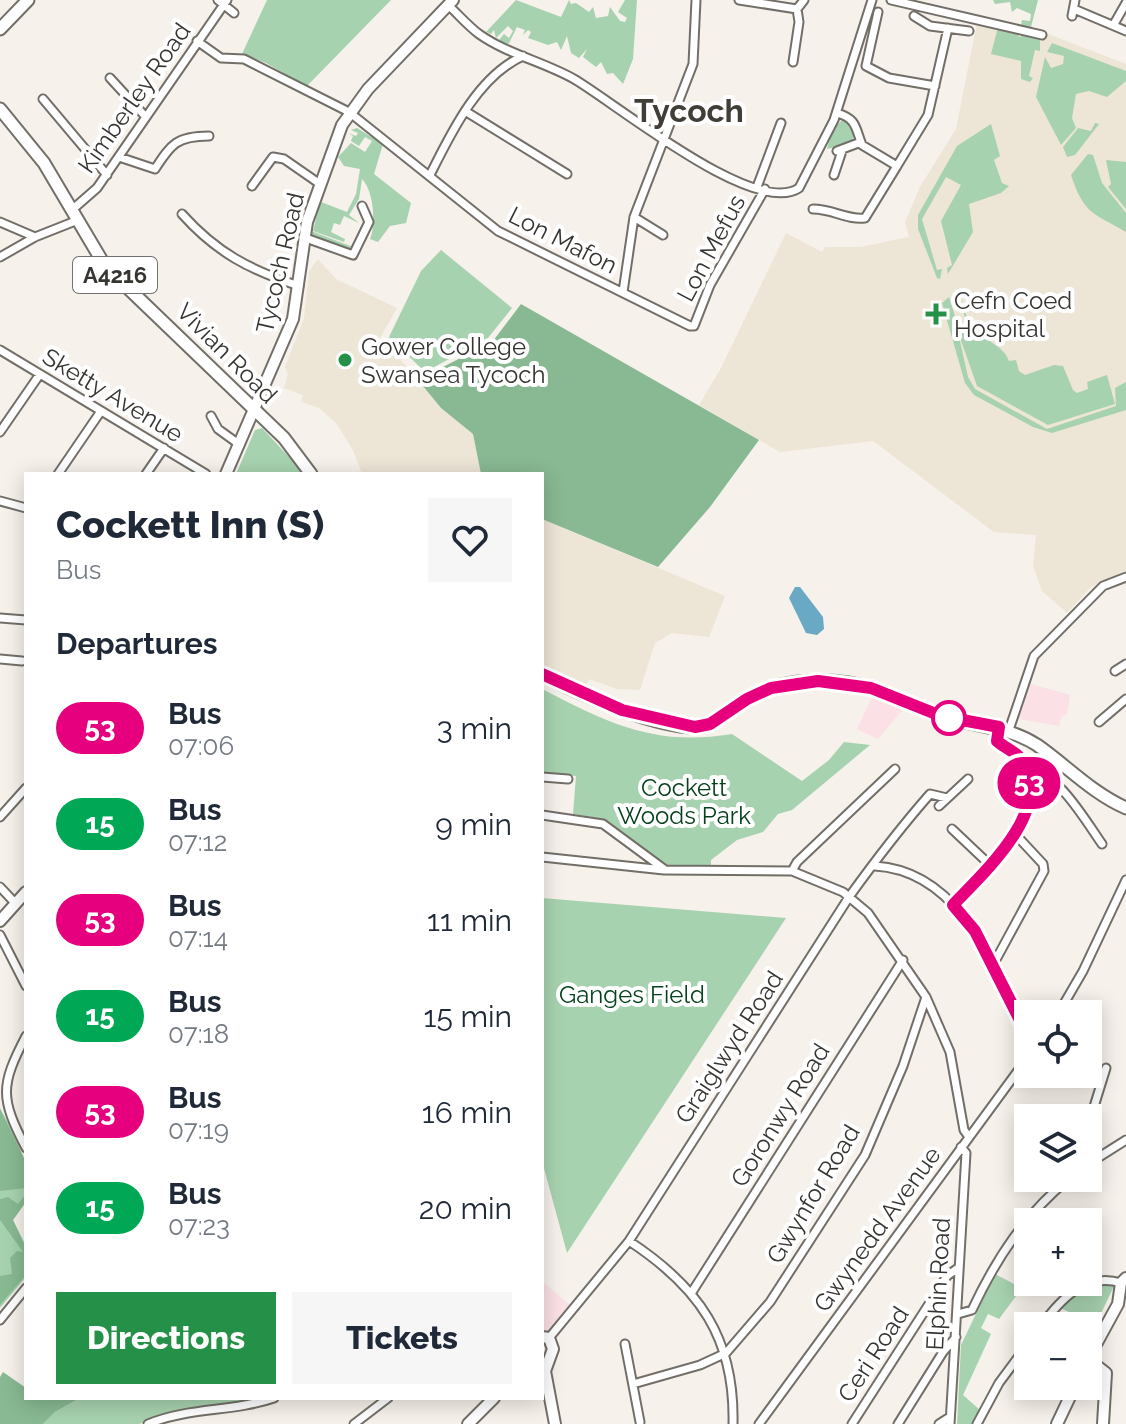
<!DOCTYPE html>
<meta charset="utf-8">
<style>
body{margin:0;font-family:Raleway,sans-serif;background:#f6f6f7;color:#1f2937;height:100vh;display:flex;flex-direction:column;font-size:30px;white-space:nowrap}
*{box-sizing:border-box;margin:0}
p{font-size:26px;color:#747a83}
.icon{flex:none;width:44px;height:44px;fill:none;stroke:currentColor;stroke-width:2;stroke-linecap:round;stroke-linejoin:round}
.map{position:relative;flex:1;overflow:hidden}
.sheet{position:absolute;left:24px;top:472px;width:520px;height:928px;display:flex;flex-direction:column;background:#fff;border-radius:0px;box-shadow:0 4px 20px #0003}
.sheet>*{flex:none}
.badge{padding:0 16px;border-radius:26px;font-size:28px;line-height:52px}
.controls{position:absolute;left:1014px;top:1000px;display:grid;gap:16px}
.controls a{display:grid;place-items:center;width:88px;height:88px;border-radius:0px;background:#fff;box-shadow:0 4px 20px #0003;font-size:40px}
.map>.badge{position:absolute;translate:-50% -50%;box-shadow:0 0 0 4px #fff}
h2{padding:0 32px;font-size:30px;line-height:72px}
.round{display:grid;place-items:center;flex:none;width:84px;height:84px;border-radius:0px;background:#f6f6f7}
.head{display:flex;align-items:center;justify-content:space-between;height:136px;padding:0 32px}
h1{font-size:38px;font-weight:800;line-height:60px}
.cta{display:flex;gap:16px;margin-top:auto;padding:16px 32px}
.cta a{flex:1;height:92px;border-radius:0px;background:#259047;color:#fff;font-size:32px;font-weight:800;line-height:92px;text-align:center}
.cta a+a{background:#f6f6f7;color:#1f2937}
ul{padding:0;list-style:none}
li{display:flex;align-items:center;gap:24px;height:96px;padding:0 32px}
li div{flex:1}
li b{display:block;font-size:30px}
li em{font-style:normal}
li .badge{min-width:88px;font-weight:700;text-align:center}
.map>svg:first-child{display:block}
.commercial{fill:#fbe0e5}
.built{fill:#ede5d6}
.green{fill:#a7d2af}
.forest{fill:#88b992}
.water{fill:#6aa9c4}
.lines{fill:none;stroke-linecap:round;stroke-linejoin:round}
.street-casing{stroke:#736f68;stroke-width:11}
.secondary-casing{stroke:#736f68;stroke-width:14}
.primary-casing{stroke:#736f68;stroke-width:15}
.street{stroke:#fff;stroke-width:7}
.secondary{stroke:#fff;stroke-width:10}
.primary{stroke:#fff;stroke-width:11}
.line-casing{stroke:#fff;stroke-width:18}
.line{stroke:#e6007e;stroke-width:12}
.poi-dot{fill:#259047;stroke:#fff;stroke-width:3}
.stop-dot{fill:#fff;stroke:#e6007e;stroke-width:4}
.labels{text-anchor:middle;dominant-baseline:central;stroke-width:8;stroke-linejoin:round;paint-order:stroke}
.shield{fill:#fff;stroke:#737270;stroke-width:2}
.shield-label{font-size:22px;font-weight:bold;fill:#373532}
.street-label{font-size:24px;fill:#373532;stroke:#fff}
.poi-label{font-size:24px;fill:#373532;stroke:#fff;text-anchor:start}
.park-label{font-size:24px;fill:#05411c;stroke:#fff}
.district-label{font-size:32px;font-weight:bold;fill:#413d37;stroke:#fff}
</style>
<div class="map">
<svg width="1126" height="1424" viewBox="0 0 1126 1424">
<rect width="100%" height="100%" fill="#f6f1ea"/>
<path class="commercial" d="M 1024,682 L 1070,695 L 1067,715 L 1062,716 L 1059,726 L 1013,718 Z
M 874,693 L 904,708 L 878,739 L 857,729 Z
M 542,1281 L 571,1306 L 552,1329 L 542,1333 Z"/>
<path class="built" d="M 977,23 L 1040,38 L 1043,32 L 1126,64 L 1126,570 L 1091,587 L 1067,613 L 1042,591 L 1033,566 L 1036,535 L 994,532 L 873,441 L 780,452 L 699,405 L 721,368 L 786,233 L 822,252 L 825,247 L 861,247 L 909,237 L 905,222 L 920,187 L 956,129 Z
M 318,259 L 336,279 L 397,308 L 379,340 L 396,354 L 441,408 L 473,434 L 481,474 L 362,474 L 353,450 L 336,423 L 319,408 L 301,402 L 303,395 L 284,388 L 288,374 L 285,367 L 304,318 L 309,271 Z
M 542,519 L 725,596 L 709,637 L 672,633 L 655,643 L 640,690 L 617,689 L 589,679 L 584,690 L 542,667 Z"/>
<path class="green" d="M 267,0 L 391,0 L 307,86 L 266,63 L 242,54 Z
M 516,0 L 561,17 L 569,0 L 571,4 L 576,3 L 589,12 L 593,7 L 596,18 L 608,16 L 610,7 L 620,21 L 625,22 L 627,18 L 618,12 L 625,0 L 637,0 L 633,59 L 623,84 L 613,73 L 607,74 L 601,62 L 596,67 L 583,57 L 587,49 L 579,58 L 571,53 L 567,36 L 561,50 L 557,42 L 548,45 L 528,38 L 531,32 L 528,30 L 523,35 L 525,30 L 517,27 L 508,45 L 499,40 L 504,34 L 509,38 L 513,31 L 508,26 L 496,38 L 494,30 L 491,34 L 486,32 Z
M 993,0 L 1038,0 L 1031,27 L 1021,26 L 1022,20 L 1030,21 L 1031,14 L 1017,8 L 1012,12 L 1010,2 L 995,4 Z
M 998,27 L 1016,30 L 1019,37 L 1026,34 L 1040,38 L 1040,51 L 1035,50 L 1029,76 L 1033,78 L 1030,82 L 1021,79 L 1021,61 L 991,54 Z
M 1052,43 L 1126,71 L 1126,81 L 1107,97 L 1089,91 L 1076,94 L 1072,118 L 1076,128 L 1061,145 L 1036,97 L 1045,57 L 1051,68 L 1063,64 L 1064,56 L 1047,52 Z
M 843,119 L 854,126 L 853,143 L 827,149 L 832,130 Z
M 1095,123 L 1099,124 L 1075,155 L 1067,157 L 1063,147 L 1078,128 L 1091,131 Z
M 991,124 L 1000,156 L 994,160 L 1002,183 L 1009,186 L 1001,193 L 969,204 L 973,232 L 948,274 L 947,268 L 952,265 L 941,221 L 961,185 L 946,177 L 922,219 L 937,270 L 942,269 L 940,279 L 937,278 L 918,229 L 918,215 L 957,146 Z
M 357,128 L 383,144 L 374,174 L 411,203 L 406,223 L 390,226 L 378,242 L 370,239 C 376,225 374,191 362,179 L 359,199 L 349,215 L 359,223 L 344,216 L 340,225 L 334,223 L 331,232 L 345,239 L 344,242 L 313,231 L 318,210 L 311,231 L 353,247 L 347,249 L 311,234 L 308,228 L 333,161 L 321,202 L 347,212 L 356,194 L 360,169 L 344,166 L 338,157 L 351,143 L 365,152 L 372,141 L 365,137 L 359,146 L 351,141 L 353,136 L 348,133 L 356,136 L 358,133 L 351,130 Z
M 1088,154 L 1093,155 L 1102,183 L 1126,213 L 1126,232 C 1094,213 1084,215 1071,175 Z
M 1106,160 L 1126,162 L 1126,209 L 1108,187 L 1111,184 Z
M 441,250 L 512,308 L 488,338 L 425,372 L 389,337 L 421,271 Z
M 959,294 L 969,323 L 973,322 C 980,342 1003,343 1009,361 L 1016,360 L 1019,371 L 1025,375 L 1054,365 L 1063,366 L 1073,390 L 1077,393 L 1088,389 L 1087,382 L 1107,375 L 1115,404 L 1048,425 L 977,386 L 958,332 L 968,377 L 975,389 L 1047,429 L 1116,406 L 1115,388 L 1126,382 L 1126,410 L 1052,433 L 1033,427 L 974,395 L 965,383 L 942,303 L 949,297 L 958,326 L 967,326 Z
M 262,428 L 303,472 L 304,474 L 236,474 L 255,430 Z
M 542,689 C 608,723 655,747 732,734 L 802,781 L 829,760 L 844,742 L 870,745 L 792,810 L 778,814 L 763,832 L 737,840 L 711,860 L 711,869 L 670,867 L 600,819 L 573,814 L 576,776 L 542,773 Z
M 542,898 L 786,918 L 567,1253 L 542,1161 Z
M 0,1108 C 20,1144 41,1182 13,1220 L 26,1246 L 26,1277 L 0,1308 Z
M 995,1274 L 1022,1288 L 999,1319 L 988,1314 L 981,1328 L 991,1334 L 963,1395 L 980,1410 L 973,1424 L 957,1424 L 961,1345 Z
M 1099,1285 L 1114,1286 L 1096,1324 L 1058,1307 L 1084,1288 Z
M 80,1398 L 267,1398 L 249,1405 L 171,1413 L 139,1424 L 43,1424 L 55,1412 Z"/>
<path class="forest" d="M 521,304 L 759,440 L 710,507 L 658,567 L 542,519 L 542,474 L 481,474 L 473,434 L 441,408 L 418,380 L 493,341 Z
M 0,1109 L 26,1162 L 26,1188 L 0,1191 Z
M 26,1194 L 26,1202 L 13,1220 L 26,1248 L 26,1275 L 0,1305 L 0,1276 L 12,1274 L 10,1258 L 17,1251 L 23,1252 L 0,1220 L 0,1199 L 8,1197 L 18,1204 Z
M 3,1372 L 26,1388 L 26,1398 L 80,1398 L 55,1412 L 43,1424 L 0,1424 L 0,1377 Z"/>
<path class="water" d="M 795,587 L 800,587 L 823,617 L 824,629 L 817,635 L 806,633 L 789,598 Z"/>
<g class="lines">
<g class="street-casing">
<path id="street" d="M 218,0 L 234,13
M 739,0 L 797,9 L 804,0
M 891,0 L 1042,35
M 448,5 C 458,14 468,26 479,34 C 507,54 544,62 574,79 C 614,102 755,218 799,188 L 834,120 L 872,0
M 1074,9 L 1126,31
M 878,12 L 866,66 L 889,78 L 935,86
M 914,16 L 930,26 L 969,31
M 1072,16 L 1075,0
M 1114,24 L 1126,3
M 197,41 L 221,58 L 244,59 L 349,112 L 498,231 L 690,326 L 694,326 L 710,285 L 765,189
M 793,62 L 799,22 L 797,9
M 110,78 L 144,115
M 43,99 L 107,175
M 465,111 L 567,174
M 837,151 L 861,142
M 119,157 L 155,169 C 171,144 177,136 209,136
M 897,166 L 928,115 L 948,28
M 430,175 C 451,133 478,76 523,56
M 834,175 L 842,151
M 252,186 L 273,157 L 284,159 L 320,184
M 757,187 L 781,123
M 73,209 L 97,188 L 227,0
M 813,209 C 833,209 846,220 865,218 L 897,166 L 862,145 C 855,127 857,119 837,113
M 182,214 C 217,253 250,270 299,286
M 634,217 L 663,235
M 0,222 L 35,237
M 303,237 L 353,255 L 369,222 L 362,206
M 0,257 L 35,237 L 78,220
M 623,292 L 634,217 L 693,64 L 696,0
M 0,350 L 206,474
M 211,416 L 218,429 L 240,445
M 0,432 L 40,374
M 58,474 L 101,411
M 146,474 L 164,448
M 0,501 L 26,508
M 0,618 L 26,620
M 0,659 L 22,661
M 1115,671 L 1126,664
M 1099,722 L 1126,699
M 1009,730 L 1034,656 L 1103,586 L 1126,577
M 1027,770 C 1055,767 1087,823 1102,844
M 542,777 L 568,779
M 939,806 L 968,779
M 542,815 L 603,824 L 664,869
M 0,817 L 26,788
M 952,829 L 990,865
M 542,857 L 664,870 L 792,871 L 843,892 L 868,913 L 926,997 L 950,1052 L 964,1130 L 969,1137
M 875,866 C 962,871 996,970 1028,1036
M 792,871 L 797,862 L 895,769
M 0,887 L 16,904
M 953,905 C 982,874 1051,813 1025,764 C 1019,753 1006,749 997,741 L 999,727
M 0,935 L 26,986
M 993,965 L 1044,871 L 1043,864 L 1016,835
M 1058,1014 L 1083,971 L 1126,880
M 26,1036 C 0,1086 0,1098 26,1148
M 1088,1126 L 1106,1068
M 1088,1164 L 1126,1140
M 629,1241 C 699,1287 735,1338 733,1424
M 692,1292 L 903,960
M 958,1314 L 972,1310 C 996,1259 1025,1214 1070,1178
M 0,1320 L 26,1288
M 1041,1326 C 1060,1300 1085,1272 1121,1283
M 549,1338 L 629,1241 L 849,897 C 875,861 900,828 930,794 L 947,798
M 625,1344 L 640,1422
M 633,1384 L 700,1365 L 726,1353 L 770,1302 L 865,1155 L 903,1066 L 926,997
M 148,1424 C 189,1407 233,1412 274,1398
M 354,1424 L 388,1398
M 759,1424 L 1028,1057
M 852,1424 L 947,1276 L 958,1268
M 898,1424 L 943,1352 L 956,1337
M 939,1424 L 950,1417
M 950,1424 L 966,1153 L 961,1147
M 977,1424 L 999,1383 L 1028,1344"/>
</g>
<g class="secondary-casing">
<path id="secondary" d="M 226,474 L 293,319 L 307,222 L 342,125 L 368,89 L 453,0
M 0,921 L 26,892
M 542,1337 L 549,1338 L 553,1349 L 545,1371
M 1088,1359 L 1118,1304 L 1121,1283 L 1126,1278
M 1088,1359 L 1106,1373 L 1103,1424
M 545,1371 L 555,1424
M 468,1424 L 494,1398
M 1057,1424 L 1075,1386"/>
</g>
<g class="primary-casing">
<path id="primary" d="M 0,29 L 28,0
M 0,109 L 44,163 L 105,266 L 284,438 L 311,474
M 542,674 C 573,692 674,737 708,725 C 723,719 735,706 748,698 C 778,681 815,678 848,683 C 881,688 909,704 939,715 C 973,727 1006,725 1037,745 C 1067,766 1092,793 1126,808"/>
</g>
<use href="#street" class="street"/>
<use href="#secondary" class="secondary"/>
<use href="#primary" class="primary"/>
</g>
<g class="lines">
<g class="line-casing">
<path id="line" d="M 542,674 L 622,710 L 695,727 L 710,724 L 747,699 L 771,688 L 818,681 L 871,688 L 941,716 L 999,727 L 997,741 C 1006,749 1019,753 1025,764 C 1051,813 982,874 953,905 L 975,931 L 1028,1036"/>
</g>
<use href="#line" class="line"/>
</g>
<g class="poi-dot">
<path d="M932 302h8v8h8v8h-8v8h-8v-8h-8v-8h8z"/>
<circle cx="345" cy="360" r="8"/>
</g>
<circle class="stop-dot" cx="949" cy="718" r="16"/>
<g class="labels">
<rect class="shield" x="73" y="257" width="84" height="36" rx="6"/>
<g class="shield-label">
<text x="115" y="275">A4216</text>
</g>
<g class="street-label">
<text transform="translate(134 98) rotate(-55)">Kimberley Road</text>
<text transform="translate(563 240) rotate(27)">Lon Mafon</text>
<text transform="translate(711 248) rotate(-62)">Lon Mefus</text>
<text transform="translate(280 263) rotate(-77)">Tycoch Road</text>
<text transform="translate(227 353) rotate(45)">Vivian Road</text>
<text transform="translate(113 395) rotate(31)">Sketty Avenue</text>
<text transform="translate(729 1047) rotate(-57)">Graiglwyd Road</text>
<text transform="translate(780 1115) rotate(-58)">Goronwy Road</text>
<text transform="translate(813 1194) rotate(-59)">Gwynfor Road</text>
<text transform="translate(877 1229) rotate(-54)">Gwynedd Avenue</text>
<text transform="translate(938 1284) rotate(-87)">Elphin Road</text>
<text transform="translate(873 1354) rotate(-57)">Ceri Road</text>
</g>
<g class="poi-label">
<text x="954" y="300">Cefn Coed<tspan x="954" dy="28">Hospital</tspan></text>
<text x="361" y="346">Gower College<tspan x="361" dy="28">Swansea Tycoch</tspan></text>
</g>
<g class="park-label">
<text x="684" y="787">Cockett<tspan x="684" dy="28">Woods Park</tspan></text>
<text x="632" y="994">Ganges Field</text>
</g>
<g class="district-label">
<text x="689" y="110">Tycoch</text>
</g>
</g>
</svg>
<div class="controls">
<a><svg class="icon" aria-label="locate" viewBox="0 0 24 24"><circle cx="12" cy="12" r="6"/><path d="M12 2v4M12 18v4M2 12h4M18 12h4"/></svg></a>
<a><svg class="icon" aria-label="layers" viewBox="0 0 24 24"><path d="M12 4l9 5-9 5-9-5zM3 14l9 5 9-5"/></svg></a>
<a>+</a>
<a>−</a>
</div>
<b class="badge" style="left:1029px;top:783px;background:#e6007e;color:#fff">53</b>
<section class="sheet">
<div class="head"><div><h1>Cockett Inn (S)</h1><p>Bus</p></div><a class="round"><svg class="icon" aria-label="heart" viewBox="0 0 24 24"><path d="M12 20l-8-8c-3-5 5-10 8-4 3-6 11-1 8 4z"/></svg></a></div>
<h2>Departures</h2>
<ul>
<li><span class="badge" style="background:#e6007e;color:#fff">53</span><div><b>Bus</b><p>07:06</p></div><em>3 min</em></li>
<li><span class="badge" style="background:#00a754;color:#fff">15</span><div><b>Bus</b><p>07:12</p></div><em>9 min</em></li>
<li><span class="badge" style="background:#e6007e;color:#fff">53</span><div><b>Bus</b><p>07:14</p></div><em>11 min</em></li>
<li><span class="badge" style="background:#00a754;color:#fff">15</span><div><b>Bus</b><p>07:18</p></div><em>15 min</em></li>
<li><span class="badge" style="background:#e6007e;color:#fff">53</span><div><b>Bus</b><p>07:19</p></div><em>16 min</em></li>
<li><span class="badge" style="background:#00a754;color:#fff">15</span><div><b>Bus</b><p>07:23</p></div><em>20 min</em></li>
</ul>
<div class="cta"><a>Directions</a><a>Tickets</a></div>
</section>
</div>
